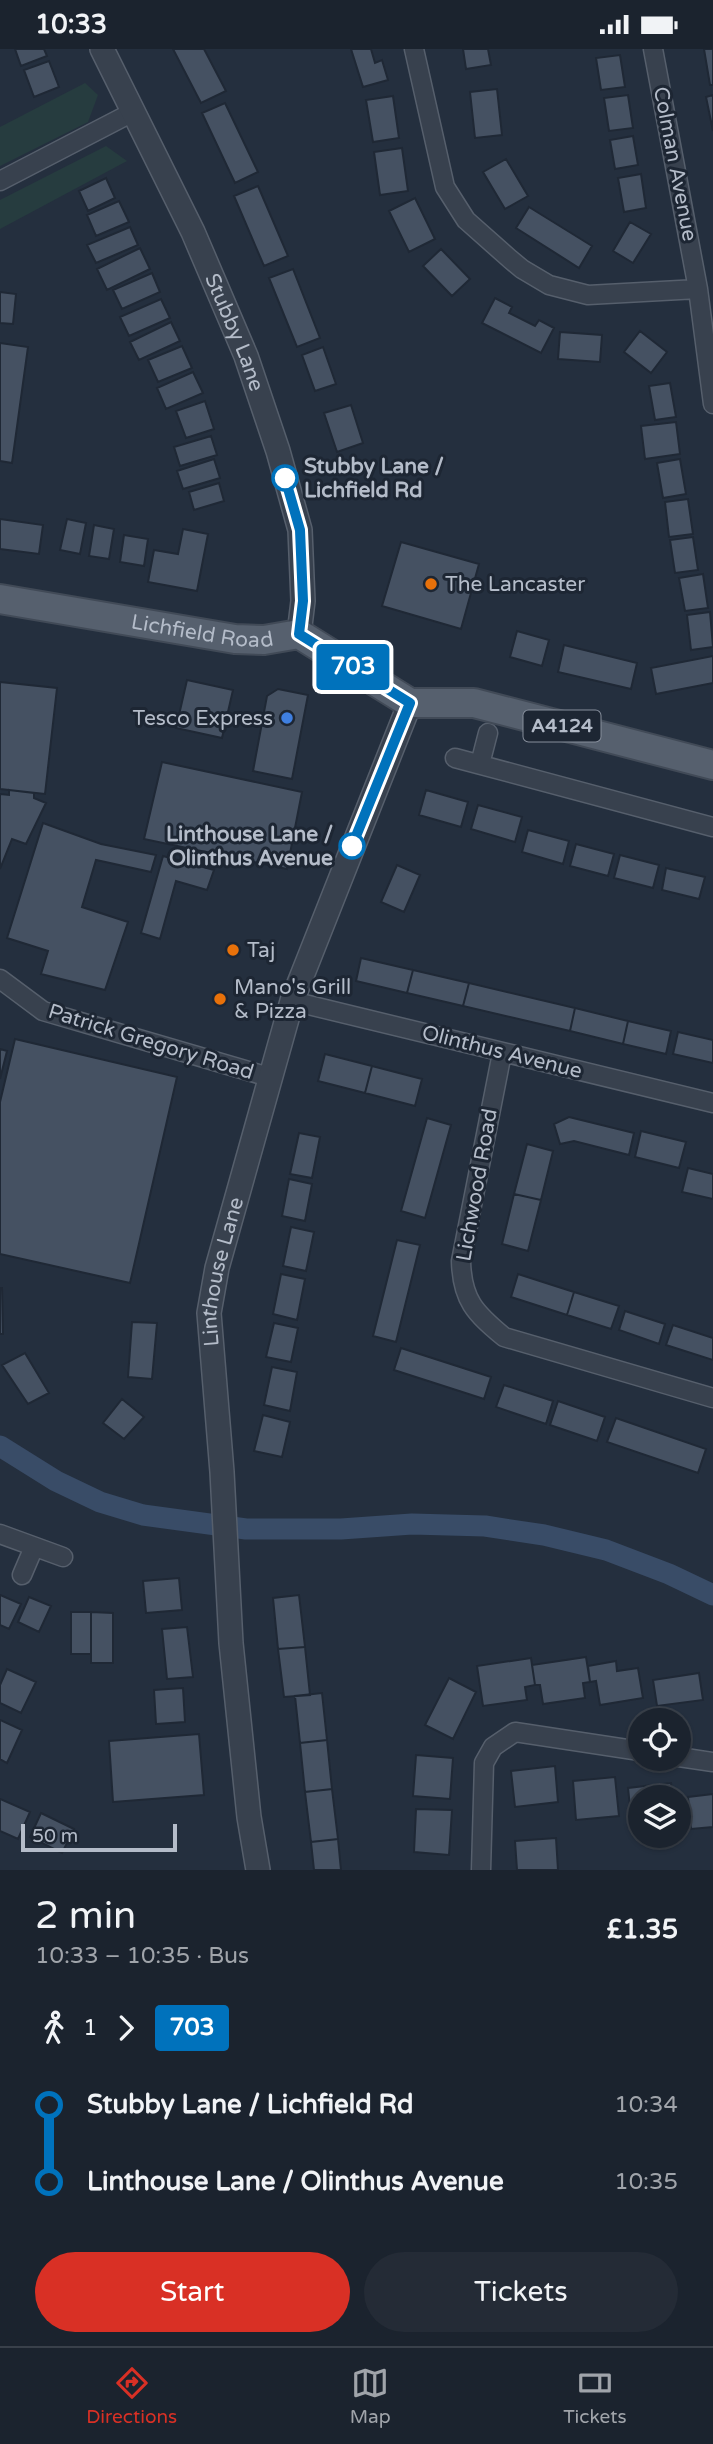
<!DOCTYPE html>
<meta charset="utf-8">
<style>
body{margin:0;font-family:"Varela Round",sans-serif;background:#242b36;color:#f1f3f6;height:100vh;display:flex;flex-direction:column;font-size:26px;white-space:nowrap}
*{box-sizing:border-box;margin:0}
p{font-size:23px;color:#a0a4aa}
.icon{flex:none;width:38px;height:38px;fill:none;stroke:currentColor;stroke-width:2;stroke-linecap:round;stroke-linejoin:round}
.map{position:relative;height:1821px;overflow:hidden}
.drawer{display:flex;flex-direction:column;background:#1b232e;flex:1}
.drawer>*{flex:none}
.badge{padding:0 14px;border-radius:5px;font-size:24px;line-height:46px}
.buttons{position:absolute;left:628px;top:1659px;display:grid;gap:14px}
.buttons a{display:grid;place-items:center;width:63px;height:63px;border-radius:50%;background:#1b232e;box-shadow:0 2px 5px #0004,0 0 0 2px #39404a;font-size:35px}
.scale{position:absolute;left:21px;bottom:18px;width:156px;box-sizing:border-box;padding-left:7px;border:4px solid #b4bcc9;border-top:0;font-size:19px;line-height:24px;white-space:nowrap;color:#b4bcc9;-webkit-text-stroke:5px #1d2633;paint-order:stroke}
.map>.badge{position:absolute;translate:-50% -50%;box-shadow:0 0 0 4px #fff}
.legs{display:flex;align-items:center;gap:10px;height:77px;padding:0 35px;font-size:23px}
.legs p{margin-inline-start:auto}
.overview{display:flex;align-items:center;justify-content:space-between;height:119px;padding:0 35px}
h1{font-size:38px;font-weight:600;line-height:52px}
.primary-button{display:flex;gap:14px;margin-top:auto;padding:14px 35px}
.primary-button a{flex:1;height:80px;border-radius:42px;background:#d93025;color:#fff;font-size:28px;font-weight:600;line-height:80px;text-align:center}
.primary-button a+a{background:#242b36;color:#f1f3f6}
ul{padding:0 35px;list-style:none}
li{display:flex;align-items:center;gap:24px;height:77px;font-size:26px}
li i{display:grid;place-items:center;width:10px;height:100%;margin:0 9px;background:currentColor}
li i::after{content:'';width:18px;height:18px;margin:-9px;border:5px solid;border-radius:50%;background:#1b232e}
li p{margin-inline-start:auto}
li:first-child i{background:linear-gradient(#0000 50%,currentColor 0)}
li:last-child i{background:linear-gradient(currentColor 50%,#0000 0)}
.status{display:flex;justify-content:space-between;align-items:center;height:49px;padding:0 35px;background:#1b232e;direction:ltr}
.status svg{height:19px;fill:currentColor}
.menu{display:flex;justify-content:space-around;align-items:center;height:98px;border-top:2px solid #39404a;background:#1b232e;font-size:19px;color:#a0a4aa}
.menu a{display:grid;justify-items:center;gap:4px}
.menu .on{color:#d93025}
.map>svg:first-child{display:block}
.green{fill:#263c3f}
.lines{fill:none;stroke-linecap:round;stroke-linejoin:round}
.canal{stroke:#394c67;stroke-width:21}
.building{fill:#455162;stroke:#1f2835;stroke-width:2}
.minor-casing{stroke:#565f6c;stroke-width:21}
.tertiary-casing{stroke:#565f6c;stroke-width:26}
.primary-casing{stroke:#414a57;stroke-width:32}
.minor{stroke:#38414e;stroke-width:18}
.tertiary{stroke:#38414e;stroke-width:23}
.primary{stroke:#56606e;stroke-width:28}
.line-1-casing{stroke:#fff;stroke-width:16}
.line-1{stroke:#0072bc;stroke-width:10}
.stop-1-dot{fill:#fff;stroke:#0072bc;stroke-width:3.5}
.food-dot{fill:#e8710a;stroke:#1d2633;stroke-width:2.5}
.shop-dot{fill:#3f7fe0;stroke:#1d2633;stroke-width:2.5}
.labels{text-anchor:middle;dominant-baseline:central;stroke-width:6;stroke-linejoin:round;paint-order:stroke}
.shield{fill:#1d2633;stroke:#878f9c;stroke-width:2}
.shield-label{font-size:19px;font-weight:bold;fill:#b4bcc9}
.street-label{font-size:21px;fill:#b4bcc9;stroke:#1d2633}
.stop-label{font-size:21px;font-weight:bold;fill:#b4bcc9;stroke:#1d2633;text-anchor:start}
.poi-label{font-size:21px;fill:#b4bcc9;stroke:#1d2633;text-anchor:start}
</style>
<div class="status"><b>10:33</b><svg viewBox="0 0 49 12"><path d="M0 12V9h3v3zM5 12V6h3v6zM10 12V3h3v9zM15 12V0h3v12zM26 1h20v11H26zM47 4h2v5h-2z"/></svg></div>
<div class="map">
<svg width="713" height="1821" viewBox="0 0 713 1821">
<rect width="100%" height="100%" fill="#242f3e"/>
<path class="green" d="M 85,34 L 98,46 L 88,73 L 0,117 L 0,78 Z
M 106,97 L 127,112 L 0,180 L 0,151 Z"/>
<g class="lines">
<path class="canal" d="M 0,1397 L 56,1432 L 100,1453 L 143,1466 L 246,1480 L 341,1480 L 412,1475 L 485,1477 L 544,1486 L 606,1501 L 669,1525 L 713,1546"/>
</g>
<path class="building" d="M 15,0 L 44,0 L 47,7 L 21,17 Z
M 173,0 L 204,0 L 226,42 L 201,54 Z
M 351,0 L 371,0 L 375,14 L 382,11 L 388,31 L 363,38 Z
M 463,0 L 488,0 L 491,16 L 466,20 Z
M 704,0 L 713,0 L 713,36 L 710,36 Z
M 620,6 L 625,38 L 601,41 L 596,9 Z
M 49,12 L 59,38 L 34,48 L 24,21 Z
M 497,40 L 502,86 L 475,89 L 470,43 Z
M 628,46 L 633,79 L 609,82 L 604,49 Z
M 713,46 L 713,82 L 706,48 Z
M 393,47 L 399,89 L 373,93 L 366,51 Z
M 225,54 L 258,123 L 235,134 L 202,64 Z
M 633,87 L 638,116 L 615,120 L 610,91 Z
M 402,99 L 408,142 L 380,146 L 374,103 Z
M 506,110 L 528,147 L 505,160 L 483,123 Z
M 641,125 L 646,159 L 624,163 L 618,129 Z
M 106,129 L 115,149 L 88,162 L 79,142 Z
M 258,137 L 288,207 L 264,217 L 234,147 Z
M 415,149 L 435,190 L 409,203 L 389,162 Z
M 119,152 L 129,173 L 96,187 L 87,166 Z
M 529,158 L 592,197 L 579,219 L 516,179 Z
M 630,173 L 651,185 L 633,214 L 613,202 Z
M 130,178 L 138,196 L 96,214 L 87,196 Z
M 140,199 L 150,220 L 107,241 L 97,220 Z
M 441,200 L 470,230 L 452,247 L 423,217 Z
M 293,220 L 320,289 L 297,298 L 269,229 Z
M 152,224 L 160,243 L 122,260 L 113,241 Z
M 0,243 L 16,245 L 13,275 L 0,274 Z
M 495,249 L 512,258 L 509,264 L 535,277 L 539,271 L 554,279 L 541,304 L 482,274 Z
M 161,250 L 170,269 L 129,287 L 120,268 Z
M 171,273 L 180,292 L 139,311 L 130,293 Z
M 640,282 L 667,303 L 651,324 L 624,303 Z
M 560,283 L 602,286 L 600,313 L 558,310 Z
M 0,294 L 28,298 L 12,414 L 0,412 Z
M 182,297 L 192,319 L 158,333 L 148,311 Z
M 323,298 L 336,335 L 315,342 L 302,306 Z
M 193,323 L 203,344 L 166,360 L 157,339 Z
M 670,334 L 676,368 L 655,371 L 649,337 Z
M 205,352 L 214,380 L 186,389 L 176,362 Z
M 351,356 L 363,394 L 337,403 L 324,364 Z
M 676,373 L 680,405 L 645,410 L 641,377 Z
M 211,387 L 217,406 L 180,417 L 174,398 Z
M 214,410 L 220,429 L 183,440 L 177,422 Z
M 680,410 L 686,445 L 663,449 L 657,414 Z
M 219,434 L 224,452 L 194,461 L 189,443 Z
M 688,450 L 693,485 L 669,488 L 665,453 Z
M 0,470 L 43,476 L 39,505 L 0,500 Z
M 67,470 L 86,474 L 80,505 L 60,501 Z
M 94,476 L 114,480 L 109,510 L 89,507 Z
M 183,480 L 208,485 L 197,542 L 148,533 L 154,501 L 178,505 Z
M 124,486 L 148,490 L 144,517 L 120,513 Z
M 693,488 L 698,521 L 675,524 L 670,491 Z
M 401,493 L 479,515 L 461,580 L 382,557 Z
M 703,525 L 708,559 L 685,562 L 679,529 Z
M 710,563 L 713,598 L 691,601 L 687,566 Z
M 517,582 L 549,591 L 542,617 L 510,608 Z
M 564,596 L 637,614 L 631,640 L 558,623 Z
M 713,607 L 713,634 L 656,645 L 651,619 Z
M 187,631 L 233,641 L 222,689 L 176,679 Z
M 0,633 L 57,639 L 45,745 L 0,740 Z
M 278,640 L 308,646 L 292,730 L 253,722 L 267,647 Z
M 162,713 L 302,743 L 287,820 L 144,790 Z
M 9,741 L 34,744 L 34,749 L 46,754 L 26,795 L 12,790 L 0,820 L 0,745 L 9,746 Z
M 426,741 L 468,753 L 461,778 L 419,766 Z
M 478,756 L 522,768 L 515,793 L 471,780 Z
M 43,774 L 101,795 L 156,806 L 151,823 L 96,811 L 82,858 L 128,873 L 105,941 L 41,925 L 48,902 L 7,889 Z
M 528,781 L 569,792 L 563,815 L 522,803 Z
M 576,795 L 614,805 L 608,827 L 570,817 Z
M 620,806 L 659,816 L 653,839 L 614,829 Z
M 163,807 L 214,821 L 207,841 L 176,832 L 160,890 L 141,884 Z
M 397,816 L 420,826 L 404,863 L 381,853 Z
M 666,819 L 705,828 L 699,850 L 662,841 Z
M 361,909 L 413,921 L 407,944 L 356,932 Z
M 413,921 L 469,934 L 463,957 L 407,944 Z
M 469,934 L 575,959 L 570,982 L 463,957 Z
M 575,959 L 628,972 L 623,995 L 570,982 Z
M 628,972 L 671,982 L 666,1005 L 623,995 Z
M 678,983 L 713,991 L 713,1014 L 673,1005 Z
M 15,990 L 177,1028 L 130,1234 L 0,1205 L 0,1053 Z
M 0,1000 L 7,1002 L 0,1030 Z
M 325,1005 L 372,1017 L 365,1044 L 318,1032 Z
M 372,1017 L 422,1030 L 415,1057 L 365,1044 Z
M 569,1068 L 634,1084 L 629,1106 L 574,1092 L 560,1095 L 554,1075 Z
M 427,1069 L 451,1076 L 425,1169 L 401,1162 Z
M 641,1082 L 686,1093 L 679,1119 L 635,1108 Z
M 299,1084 L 320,1088 L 312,1129 L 290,1125 Z
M 527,1095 L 553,1102 L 541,1151 L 514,1145 Z
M 688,1119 L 713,1125 L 713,1150 L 682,1143 Z
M 289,1130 L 312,1135 L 305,1172 L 282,1167 Z
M 514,1145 L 541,1151 L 528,1202 L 502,1195 Z
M 291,1178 L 314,1183 L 306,1222 L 283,1217 Z
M 397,1191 L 420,1196 L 396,1293 L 373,1287 Z
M 281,1225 L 305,1230 L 297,1271 L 273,1265 Z
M 518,1225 L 574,1243 L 567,1266 L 511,1248 Z
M 0,1239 L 2,1239 L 3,1285 L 0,1285 Z
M 574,1243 L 619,1257 L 611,1280 L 567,1266 Z
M 625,1262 L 665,1275 L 659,1295 L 619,1281 Z
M 132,1273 L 157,1274 L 152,1330 L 128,1328 Z
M 274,1274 L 298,1279 L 291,1313 L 266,1308 Z
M 673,1276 L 713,1289 L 713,1311 L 666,1296 Z
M 401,1299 L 491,1328 L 484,1350 L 394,1321 Z
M 25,1304 L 49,1344 L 28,1355 L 2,1316 Z
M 272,1318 L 297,1323 L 290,1362 L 264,1356 Z
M 504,1336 L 553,1352 L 546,1375 L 496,1358 Z
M 122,1350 L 144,1368 L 124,1390 L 103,1374 Z
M 558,1352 L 605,1368 L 597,1392 L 550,1376 Z
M 263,1366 L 290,1373 L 282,1408 L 254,1402 Z
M 616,1369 L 706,1400 L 698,1424 L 607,1393 Z
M 179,1529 L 182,1561 L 146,1564 L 143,1532 Z
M 0,1546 L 21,1555 L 9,1580 L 0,1576 Z
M 299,1546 L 305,1598 L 278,1600 L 273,1549 Z
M 29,1548 L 51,1557 L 39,1583 L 18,1573 Z
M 71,1563 L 91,1563 L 91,1605 L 71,1605 Z
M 91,1563 L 113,1564 L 113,1614 L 91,1614 Z
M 187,1578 L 193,1628 L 167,1630 L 162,1580 Z
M 305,1598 L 310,1646 L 284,1648 L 278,1600 Z
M 586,1608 L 590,1633 L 583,1634 L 585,1649 L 543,1655 L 540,1636 L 535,1636 L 532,1616 Z
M 531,1609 L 535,1636 L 525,1638 L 527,1651 L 483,1657 L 477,1617 Z
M 616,1612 L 617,1622 L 638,1619 L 643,1649 L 600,1656 L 596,1632 L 590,1633 L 588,1617 Z
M 7,1620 L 36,1633 L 21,1664 L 0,1654 L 0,1636 Z
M 699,1624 L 703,1651 L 657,1657 L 653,1631 Z
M 449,1629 L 476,1643 L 453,1690 L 425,1676 Z
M 183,1639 L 185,1673 L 156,1675 L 154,1641 Z
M 322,1644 L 327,1691 L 300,1694 L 295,1647 Z
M 0,1671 L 22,1681 L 7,1714 L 0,1710 Z
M 199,1685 L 204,1746 L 113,1753 L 109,1692 Z
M 327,1691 L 332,1740 L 305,1743 L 300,1694 Z
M 416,1706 L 453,1709 L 450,1750 L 413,1747 Z
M 555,1717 L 558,1753 L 515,1758 L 511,1722 Z
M 615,1728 L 619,1767 L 576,1771 L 573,1732 Z
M 671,1734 L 673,1748 L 640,1748 L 640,1776 L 632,1776 L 628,1739 Z
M 332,1740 L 338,1790 L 311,1793 L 305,1743 Z
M 713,1745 L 713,1778 L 691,1780 L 688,1748 Z
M 0,1750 L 30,1763 L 18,1790 L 0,1782 Z
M 416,1760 L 452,1761 L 449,1806 L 414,1803 Z
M 41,1764 L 74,1780 L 62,1804 L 30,1788 Z
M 556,1789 L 558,1821 L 517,1821 L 515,1792 Z
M 338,1790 L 341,1821 L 314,1821 L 311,1793 Z"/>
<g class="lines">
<g class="minor-casing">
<path id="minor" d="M 414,0 L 445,138 L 466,171 L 510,210 L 522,220 L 549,236 L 588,246 L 698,240
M 653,0 L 698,240 L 713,355
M 0,132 L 131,64
M 455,709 L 713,778
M 480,715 L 488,684
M 0,930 L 43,962 L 269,1028
M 292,952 L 713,1054
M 502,1004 L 461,1212 C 462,1251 475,1264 504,1288 L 713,1349
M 0,1485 L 63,1508
M 22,1526 L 34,1498
M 679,1708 L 713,1713
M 481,1821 L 484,1714 L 493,1698 L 515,1683 L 640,1702"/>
</g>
<g class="tertiary-casing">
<g id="tertiary">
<path id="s1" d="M 102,0 L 193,183 L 246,307 L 278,402 L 300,481 L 303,552 L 299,585"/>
<path id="s2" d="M 258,1821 L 249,1768 L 231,1594 L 222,1423 L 209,1264 L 217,1219 L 292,952 L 410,654"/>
</g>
</g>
<g class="primary-casing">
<g id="primary">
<path id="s3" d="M 0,550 L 235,590 L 264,591 L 299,585 L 410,654 L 474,654 L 713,716"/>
</g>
</g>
<use href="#minor" class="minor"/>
<use href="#tertiary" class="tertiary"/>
<use href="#primary" class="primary"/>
</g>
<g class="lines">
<g class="line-1-casing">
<path id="line-1" d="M 285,429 L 300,481 L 303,552 L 299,585 L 410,654 L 352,797"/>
</g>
<use href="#line-1" class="line-1"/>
</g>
<g class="stop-1-dot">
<circle cx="285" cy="429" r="12"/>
<circle cx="352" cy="797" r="12"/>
</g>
<g class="food-dot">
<circle cx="431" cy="535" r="7"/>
<circle cx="233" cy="901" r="7"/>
<circle cx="220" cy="950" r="7"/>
</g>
<circle class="shop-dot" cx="287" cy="669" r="7"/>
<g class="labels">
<rect class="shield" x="523.5" y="661.5" width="77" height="31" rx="5"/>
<g class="shield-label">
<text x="562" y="677">A4124</text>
</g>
<g class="street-label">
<text transform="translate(675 115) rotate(79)">Colman Avenue</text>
<text stroke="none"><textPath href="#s1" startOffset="313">Stubby Lane</textPath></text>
<text stroke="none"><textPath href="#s3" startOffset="205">Lichfield Road</textPath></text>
<text transform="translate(151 993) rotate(17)">Patrick Gregory Road</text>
<text transform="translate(502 1003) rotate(14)">Olinthus Avenue</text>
<text transform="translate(477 1136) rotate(-80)">Lichwood Road</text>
<text stroke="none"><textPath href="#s2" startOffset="602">Linthouse Lane</textPath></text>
</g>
<g class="stop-label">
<text x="304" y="417">Stubby Lane /<tspan x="304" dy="24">Lichfield Rd</tspan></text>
<text x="333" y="785" text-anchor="end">Linthouse Lane /<tspan x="333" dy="24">Olinthus Avenue</tspan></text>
</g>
<g class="poi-label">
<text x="445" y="535">The Lancaster</text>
<text x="273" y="669" text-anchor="end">Tesco Express</text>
<text x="247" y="901">Taj</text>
<text x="234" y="938">Mano's Grill<tspan x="234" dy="24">&amp; Pizza</tspan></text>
</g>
</g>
</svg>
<div class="buttons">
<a><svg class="icon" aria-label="locate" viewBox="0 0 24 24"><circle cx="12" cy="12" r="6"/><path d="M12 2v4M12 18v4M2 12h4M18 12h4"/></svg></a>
<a><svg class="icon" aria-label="layers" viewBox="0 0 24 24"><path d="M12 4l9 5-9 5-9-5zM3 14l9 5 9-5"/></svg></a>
</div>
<div class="scale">50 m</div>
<b class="badge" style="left:353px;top:618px;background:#0072bc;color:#fff">703</b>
</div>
<section class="drawer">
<div class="overview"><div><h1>2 min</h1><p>10:33 – 10:35 · Bus</p></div><b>£1.35</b></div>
<div class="legs"><svg class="icon" aria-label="walk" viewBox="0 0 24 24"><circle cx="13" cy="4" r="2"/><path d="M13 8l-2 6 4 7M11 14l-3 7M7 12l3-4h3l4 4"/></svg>1<svg class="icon" aria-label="forward" viewBox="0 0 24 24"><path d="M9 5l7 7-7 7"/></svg><b class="badge" style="background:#0072bc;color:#fff">703</b></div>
<ul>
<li><i style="color:#0072bc"></i><b>Stubby Lane / Lichfield Rd</b><p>10:34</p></li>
<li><i style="color:#0072bc"></i><b>Linthouse Lane / Olinthus Avenue</b><p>10:35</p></li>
</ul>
<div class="primary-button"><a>Start</a><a>Tickets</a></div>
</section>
<nav class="menu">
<a class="on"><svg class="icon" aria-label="directions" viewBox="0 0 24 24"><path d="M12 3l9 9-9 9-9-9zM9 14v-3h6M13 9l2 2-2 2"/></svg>Directions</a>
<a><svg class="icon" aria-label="map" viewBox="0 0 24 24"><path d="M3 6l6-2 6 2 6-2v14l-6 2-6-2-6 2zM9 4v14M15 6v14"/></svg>Map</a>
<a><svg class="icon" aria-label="tickets" viewBox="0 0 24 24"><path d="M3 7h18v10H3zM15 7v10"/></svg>Tickets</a>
</nav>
